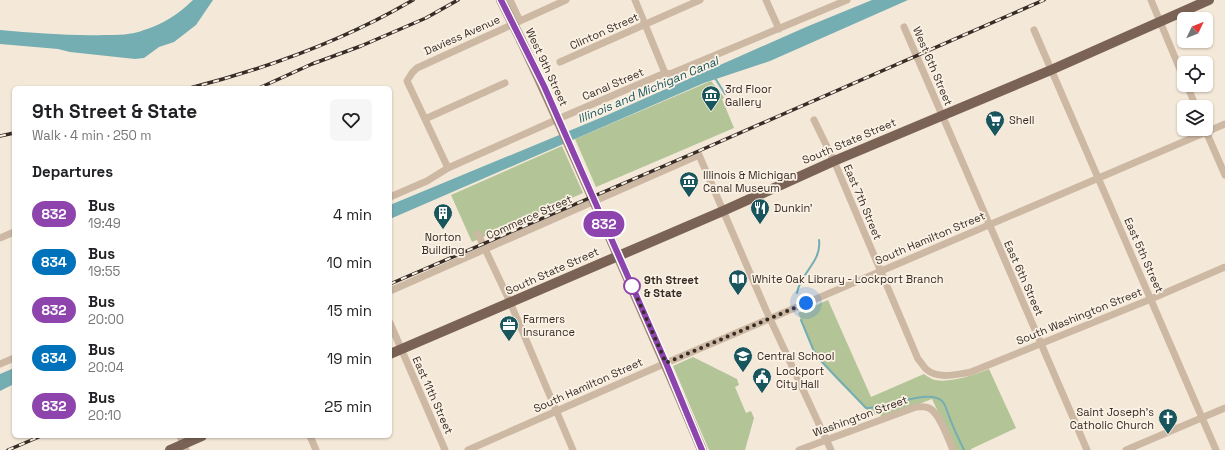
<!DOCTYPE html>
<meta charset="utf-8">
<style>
body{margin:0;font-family:"Space Grotesk",sans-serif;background:#f6f6f6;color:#202124;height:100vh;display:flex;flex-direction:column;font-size:15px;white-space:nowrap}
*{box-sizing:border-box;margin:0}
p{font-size:13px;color:#757577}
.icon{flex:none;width:22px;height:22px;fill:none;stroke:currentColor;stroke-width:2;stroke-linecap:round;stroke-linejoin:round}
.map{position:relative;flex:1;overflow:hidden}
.details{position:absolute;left:12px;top:86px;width:380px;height:352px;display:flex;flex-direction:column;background:#fff;border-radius:6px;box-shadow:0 1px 3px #0004}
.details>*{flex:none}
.badge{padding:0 8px;border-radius:13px;font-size:14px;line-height:26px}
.needle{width:26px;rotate:47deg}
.fabs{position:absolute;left:1177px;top:12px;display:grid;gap:8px}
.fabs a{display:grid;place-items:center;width:36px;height:36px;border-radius:6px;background:#fff;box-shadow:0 1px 3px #0004;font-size:20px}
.you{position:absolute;width:20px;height:20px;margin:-10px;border:3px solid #fff;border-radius:50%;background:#1a73e8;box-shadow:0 0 0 6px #1a73e833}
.map>.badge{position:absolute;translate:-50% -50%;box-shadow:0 0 0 2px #fff}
h2{padding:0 20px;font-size:15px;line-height:36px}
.round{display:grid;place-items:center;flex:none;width:42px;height:42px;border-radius:6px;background:#f6f6f6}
.summary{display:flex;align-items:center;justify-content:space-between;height:68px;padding:0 20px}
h1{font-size:19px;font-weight:700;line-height:30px}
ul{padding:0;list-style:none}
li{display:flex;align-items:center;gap:12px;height:48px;padding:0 20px}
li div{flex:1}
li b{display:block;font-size:15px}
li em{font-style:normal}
li .badge{min-width:44px;font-weight:700;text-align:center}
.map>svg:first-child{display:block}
.green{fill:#b3c497}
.water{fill:#74aeb3}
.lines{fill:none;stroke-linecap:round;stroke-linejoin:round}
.stream{stroke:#74aeb3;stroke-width:2}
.street{stroke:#cdb8a3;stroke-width:7}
.secondary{stroke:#a08674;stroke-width:10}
.primary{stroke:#7a6355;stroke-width:10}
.rail-casing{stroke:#372c26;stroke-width:3.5}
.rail{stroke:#fbf2e5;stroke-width:2;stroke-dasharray:6;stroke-linecap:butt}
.secondary-bridge{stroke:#a08674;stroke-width:10}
.line-casing{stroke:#fff;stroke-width:9}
.line{stroke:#8e44ad;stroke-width:6}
.walk{stroke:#372c26;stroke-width:4;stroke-dasharray:0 7.2}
.stop-dot{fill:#fff;stroke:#8e44ad;stroke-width:2}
.labels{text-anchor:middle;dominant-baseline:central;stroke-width:3.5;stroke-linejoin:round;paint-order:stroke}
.street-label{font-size:11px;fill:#372c26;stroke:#fbf2e5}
.poi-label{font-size:11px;fill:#372c26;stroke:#fbf2e5;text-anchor:start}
.stop-label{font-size:11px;font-weight:bold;fill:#372c26;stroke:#fbf2e5;text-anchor:start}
.water-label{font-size:12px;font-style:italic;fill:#18555c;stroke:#fbf2e5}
</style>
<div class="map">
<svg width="1225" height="450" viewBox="0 0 1225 450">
<rect width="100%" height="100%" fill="#f4e8d8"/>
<path class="green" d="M 711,81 L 723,96 L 724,98 L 722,99 L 734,128 L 596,187 L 575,139 Z
M 562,146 L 583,193 L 472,242 L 451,195 Z
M 828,300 L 871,397 L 924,374 C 927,376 931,379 935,380 C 951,383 974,375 989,369 L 1016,428 L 971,449 L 971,450 L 956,450 L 932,399 L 882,418 L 880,414 L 868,415 L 866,408 C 849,392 826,370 814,351 C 807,339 804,325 798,313 Z
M 693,357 L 737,379 L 739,385 L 735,387 L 746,413 L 751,411 L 754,418 L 745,450 L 709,450 L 673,366 Z"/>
<path class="water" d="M 193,0 L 213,0 L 196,25 L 174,42 L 159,47 L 144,58 L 135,59 L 70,52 L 58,49 L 0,44 L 0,30 C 35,33 70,36 104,35 C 118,35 131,35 144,30 C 162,25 180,13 193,0 Z
M 872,0 L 908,0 L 770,61 L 704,83 L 390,219 L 390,205 L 605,116 L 806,27 Z
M 14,368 L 14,384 L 0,391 L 0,374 Z"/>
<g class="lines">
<path class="stream" d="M 715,78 L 725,94
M 797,293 C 800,273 822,262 819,240
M 801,320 L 813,349 L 820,360 L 866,408 C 884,409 931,387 943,402 C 946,406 947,412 949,416 C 953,428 959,439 964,450"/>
<path class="street" d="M 510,0 L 520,21
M 635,0 L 665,73
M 766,0 L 779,29
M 1151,0 L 1184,79
M 904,27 L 1087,450
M 1034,30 L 1216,450
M 560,62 L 700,0
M 1187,85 L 1196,107
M 425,119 L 505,83
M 814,120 L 834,161 L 918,359 C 921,362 923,366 926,369 C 938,380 958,374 971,372 L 1151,299 L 1225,267
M 1205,129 L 1225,175
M 448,168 L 407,81 L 412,73 L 417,68 L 566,0
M 390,197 L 427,181 L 448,168 L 558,119 L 665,73 L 670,74 L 847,0
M 478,234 L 510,302 L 573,450
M 0,238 L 14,232
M 390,291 L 699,155 L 766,310 L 831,450
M 390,323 L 445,450
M 0,364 L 14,358
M 180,436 L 186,450
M 310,436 L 316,450
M 468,450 L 666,363 L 1225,124
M 799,450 L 916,407 C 920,407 925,406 929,408 C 940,413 948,439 953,450
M 1126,450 L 1225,408"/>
<path class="secondary" d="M 521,40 C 553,107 582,174 612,242 C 642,311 673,380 702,450"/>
<path class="primary" d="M 390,354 L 723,211 L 834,161 L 1051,70 L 1209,0
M 170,450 L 202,436"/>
<g class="rail-casing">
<path id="rail" d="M 190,88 C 268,68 343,41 413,0
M 259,88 L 312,64 L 361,46 L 426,18 L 458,0
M 0,136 L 14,133
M 390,284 L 701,150 L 1044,0
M 8,450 L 41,436"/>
</g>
<use href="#rail" class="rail"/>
<path class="secondary-bridge" d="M 501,0 L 521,40"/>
</g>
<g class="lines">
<g class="line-casing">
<path id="line" d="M 501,0 L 544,86 L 666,363 L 702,450"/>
</g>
<use href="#line" class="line"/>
<path class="walk" d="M 632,286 L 666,363 L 806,303"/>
</g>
<defs>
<g id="museum-pin" transform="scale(1)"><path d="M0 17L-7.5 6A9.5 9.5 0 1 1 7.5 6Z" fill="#18555c" stroke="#fbf2e5"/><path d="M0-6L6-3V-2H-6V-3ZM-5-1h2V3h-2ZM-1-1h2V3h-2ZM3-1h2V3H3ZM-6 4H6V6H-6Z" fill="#fff"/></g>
<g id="supermarket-pin" transform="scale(1)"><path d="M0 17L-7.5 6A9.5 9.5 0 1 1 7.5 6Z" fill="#18555c" stroke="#fbf2e5"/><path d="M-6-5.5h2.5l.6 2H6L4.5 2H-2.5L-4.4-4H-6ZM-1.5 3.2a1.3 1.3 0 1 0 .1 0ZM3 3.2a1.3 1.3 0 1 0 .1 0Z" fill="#fff"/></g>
<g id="restaurant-pin" transform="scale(1)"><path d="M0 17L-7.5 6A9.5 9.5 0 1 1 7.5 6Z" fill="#18555c" stroke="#fbf2e5"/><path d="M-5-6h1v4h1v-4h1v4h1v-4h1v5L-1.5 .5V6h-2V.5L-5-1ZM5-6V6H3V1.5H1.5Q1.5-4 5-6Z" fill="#fff"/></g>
<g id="building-pin" transform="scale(1)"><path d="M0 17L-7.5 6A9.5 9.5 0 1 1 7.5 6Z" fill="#18555c" stroke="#fbf2e5"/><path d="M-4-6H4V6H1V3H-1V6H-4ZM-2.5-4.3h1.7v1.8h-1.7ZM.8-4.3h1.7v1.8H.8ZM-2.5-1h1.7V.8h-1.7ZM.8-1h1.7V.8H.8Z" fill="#fff"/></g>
<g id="library-pin" transform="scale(1)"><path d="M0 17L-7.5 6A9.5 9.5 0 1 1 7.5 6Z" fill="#18555c" stroke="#fbf2e5"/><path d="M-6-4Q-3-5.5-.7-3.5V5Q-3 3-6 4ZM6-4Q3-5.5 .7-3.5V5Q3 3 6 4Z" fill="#fff"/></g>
<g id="office-pin" transform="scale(1)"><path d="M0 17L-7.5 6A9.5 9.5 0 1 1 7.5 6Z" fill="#18555c" stroke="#fbf2e5"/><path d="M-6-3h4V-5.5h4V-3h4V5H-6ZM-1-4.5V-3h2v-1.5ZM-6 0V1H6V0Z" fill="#fff"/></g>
<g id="school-pin" transform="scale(1)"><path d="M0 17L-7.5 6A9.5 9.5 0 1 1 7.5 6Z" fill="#18555c" stroke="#fbf2e5"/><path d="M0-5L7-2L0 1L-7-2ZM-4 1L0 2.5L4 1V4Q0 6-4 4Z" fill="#fff"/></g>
<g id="civic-pin" transform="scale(1)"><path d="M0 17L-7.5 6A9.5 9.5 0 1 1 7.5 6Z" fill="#18555c" stroke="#fbf2e5"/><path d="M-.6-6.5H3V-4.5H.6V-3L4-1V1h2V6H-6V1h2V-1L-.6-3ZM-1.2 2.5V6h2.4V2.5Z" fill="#fff"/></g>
<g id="church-pin" transform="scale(1)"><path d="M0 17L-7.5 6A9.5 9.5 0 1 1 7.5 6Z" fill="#18555c" stroke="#fbf2e5"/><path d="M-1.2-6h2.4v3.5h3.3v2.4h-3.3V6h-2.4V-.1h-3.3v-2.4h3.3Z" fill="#fff"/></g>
</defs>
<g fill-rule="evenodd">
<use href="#museum-pin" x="711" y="95"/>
<use href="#supermarket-pin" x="995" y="120"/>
<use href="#museum-pin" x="689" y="181"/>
<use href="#restaurant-pin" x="760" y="208"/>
<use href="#building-pin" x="443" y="213"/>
<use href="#library-pin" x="738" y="279"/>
<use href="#office-pin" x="509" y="325"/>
<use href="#school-pin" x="743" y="356"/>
<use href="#civic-pin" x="762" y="377"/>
<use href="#church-pin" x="1168" y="418"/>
</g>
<circle class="stop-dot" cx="632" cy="286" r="8"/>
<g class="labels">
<g class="street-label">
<text transform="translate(604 31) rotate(-24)">Clinton Street</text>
<text transform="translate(462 35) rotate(-24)">Daviess Avenue</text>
<text transform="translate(933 66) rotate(67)">West 6th Street</text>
<text transform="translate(547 67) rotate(65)">West 9th Street</text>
<text transform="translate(613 84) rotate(-23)">Canal Street</text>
<text transform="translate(849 141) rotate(-23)">South State Street</text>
<text transform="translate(863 202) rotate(67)">East 7th Street</text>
<text transform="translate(529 217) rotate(-24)">Commerce Street</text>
<text transform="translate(930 238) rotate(-23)">South Hamilton Street</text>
<text transform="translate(1144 255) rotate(66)">East 5th Street</text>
<text transform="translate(552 271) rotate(-24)">South State Street</text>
<text transform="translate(1024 278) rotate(66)">East 6th Street</text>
<text transform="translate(1079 316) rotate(-22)">South Washington Street</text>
<text transform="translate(588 385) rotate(-24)">South Hamilton Street</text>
<text transform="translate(433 395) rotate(66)">East 11th Street</text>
<text transform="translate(860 416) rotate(-20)">Washington Street</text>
</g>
<g class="poi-label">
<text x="725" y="89">3rd Floor<tspan x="725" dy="13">Gallery</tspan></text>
<text x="1009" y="120">Shell</text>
<text x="703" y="175">Illinois &amp; Michigan<tspan x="703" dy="13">Canal Museum</tspan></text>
<text x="774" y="208">Dunkin'</text>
<text x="443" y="237" text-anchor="middle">Norton<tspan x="443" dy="13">Building</tspan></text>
<text x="752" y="279">White Oak Library - Lockport Branch</text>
<text x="523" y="319">Farmers<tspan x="523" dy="13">Insurance</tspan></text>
<text x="757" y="356">Central School</text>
<text x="776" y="371">Lockport<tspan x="776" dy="13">City Hall</tspan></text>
<text x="1154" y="412" text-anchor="end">Saint Joseph's<tspan x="1154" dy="13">Catholic Church</tspan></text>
</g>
<g class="stop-label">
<text x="644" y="280">9th Street<tspan x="644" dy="13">&amp; State</tspan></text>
</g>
<g class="water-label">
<text transform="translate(648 90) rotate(-23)">Illinois and Michigan Canal</text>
</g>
</g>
</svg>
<div class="fabs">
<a><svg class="needle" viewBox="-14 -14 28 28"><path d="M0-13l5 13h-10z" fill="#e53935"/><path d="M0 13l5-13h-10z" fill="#757577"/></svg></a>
<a><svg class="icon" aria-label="locate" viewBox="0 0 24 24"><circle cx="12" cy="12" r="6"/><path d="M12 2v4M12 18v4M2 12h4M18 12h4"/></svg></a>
<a><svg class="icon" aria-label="layers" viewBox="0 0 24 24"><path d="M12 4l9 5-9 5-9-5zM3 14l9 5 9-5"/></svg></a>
</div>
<div class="you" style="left:806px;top:303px"></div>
<b class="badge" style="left:604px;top:224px;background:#8e44ad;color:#fff">832</b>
<section class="details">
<div class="summary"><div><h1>9th Street &amp; State</h1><p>Walk · 4 min · 250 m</p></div><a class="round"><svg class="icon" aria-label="heart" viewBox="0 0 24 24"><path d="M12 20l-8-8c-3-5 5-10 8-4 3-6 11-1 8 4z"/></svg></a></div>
<h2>Departures</h2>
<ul>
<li><span class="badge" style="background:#8e44ad;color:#fff">832</span><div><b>Bus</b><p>19:49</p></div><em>4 min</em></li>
<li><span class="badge" style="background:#0072bc;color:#fff">834</span><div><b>Bus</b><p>19:55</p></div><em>10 min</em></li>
<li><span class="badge" style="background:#8e44ad;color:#fff">832</span><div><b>Bus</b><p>20:00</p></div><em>15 min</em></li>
<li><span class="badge" style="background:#0072bc;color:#fff">834</span><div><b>Bus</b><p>20:04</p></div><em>19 min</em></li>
<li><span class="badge" style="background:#8e44ad;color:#fff">832</span><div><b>Bus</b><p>20:10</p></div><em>25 min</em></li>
</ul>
</section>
</div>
